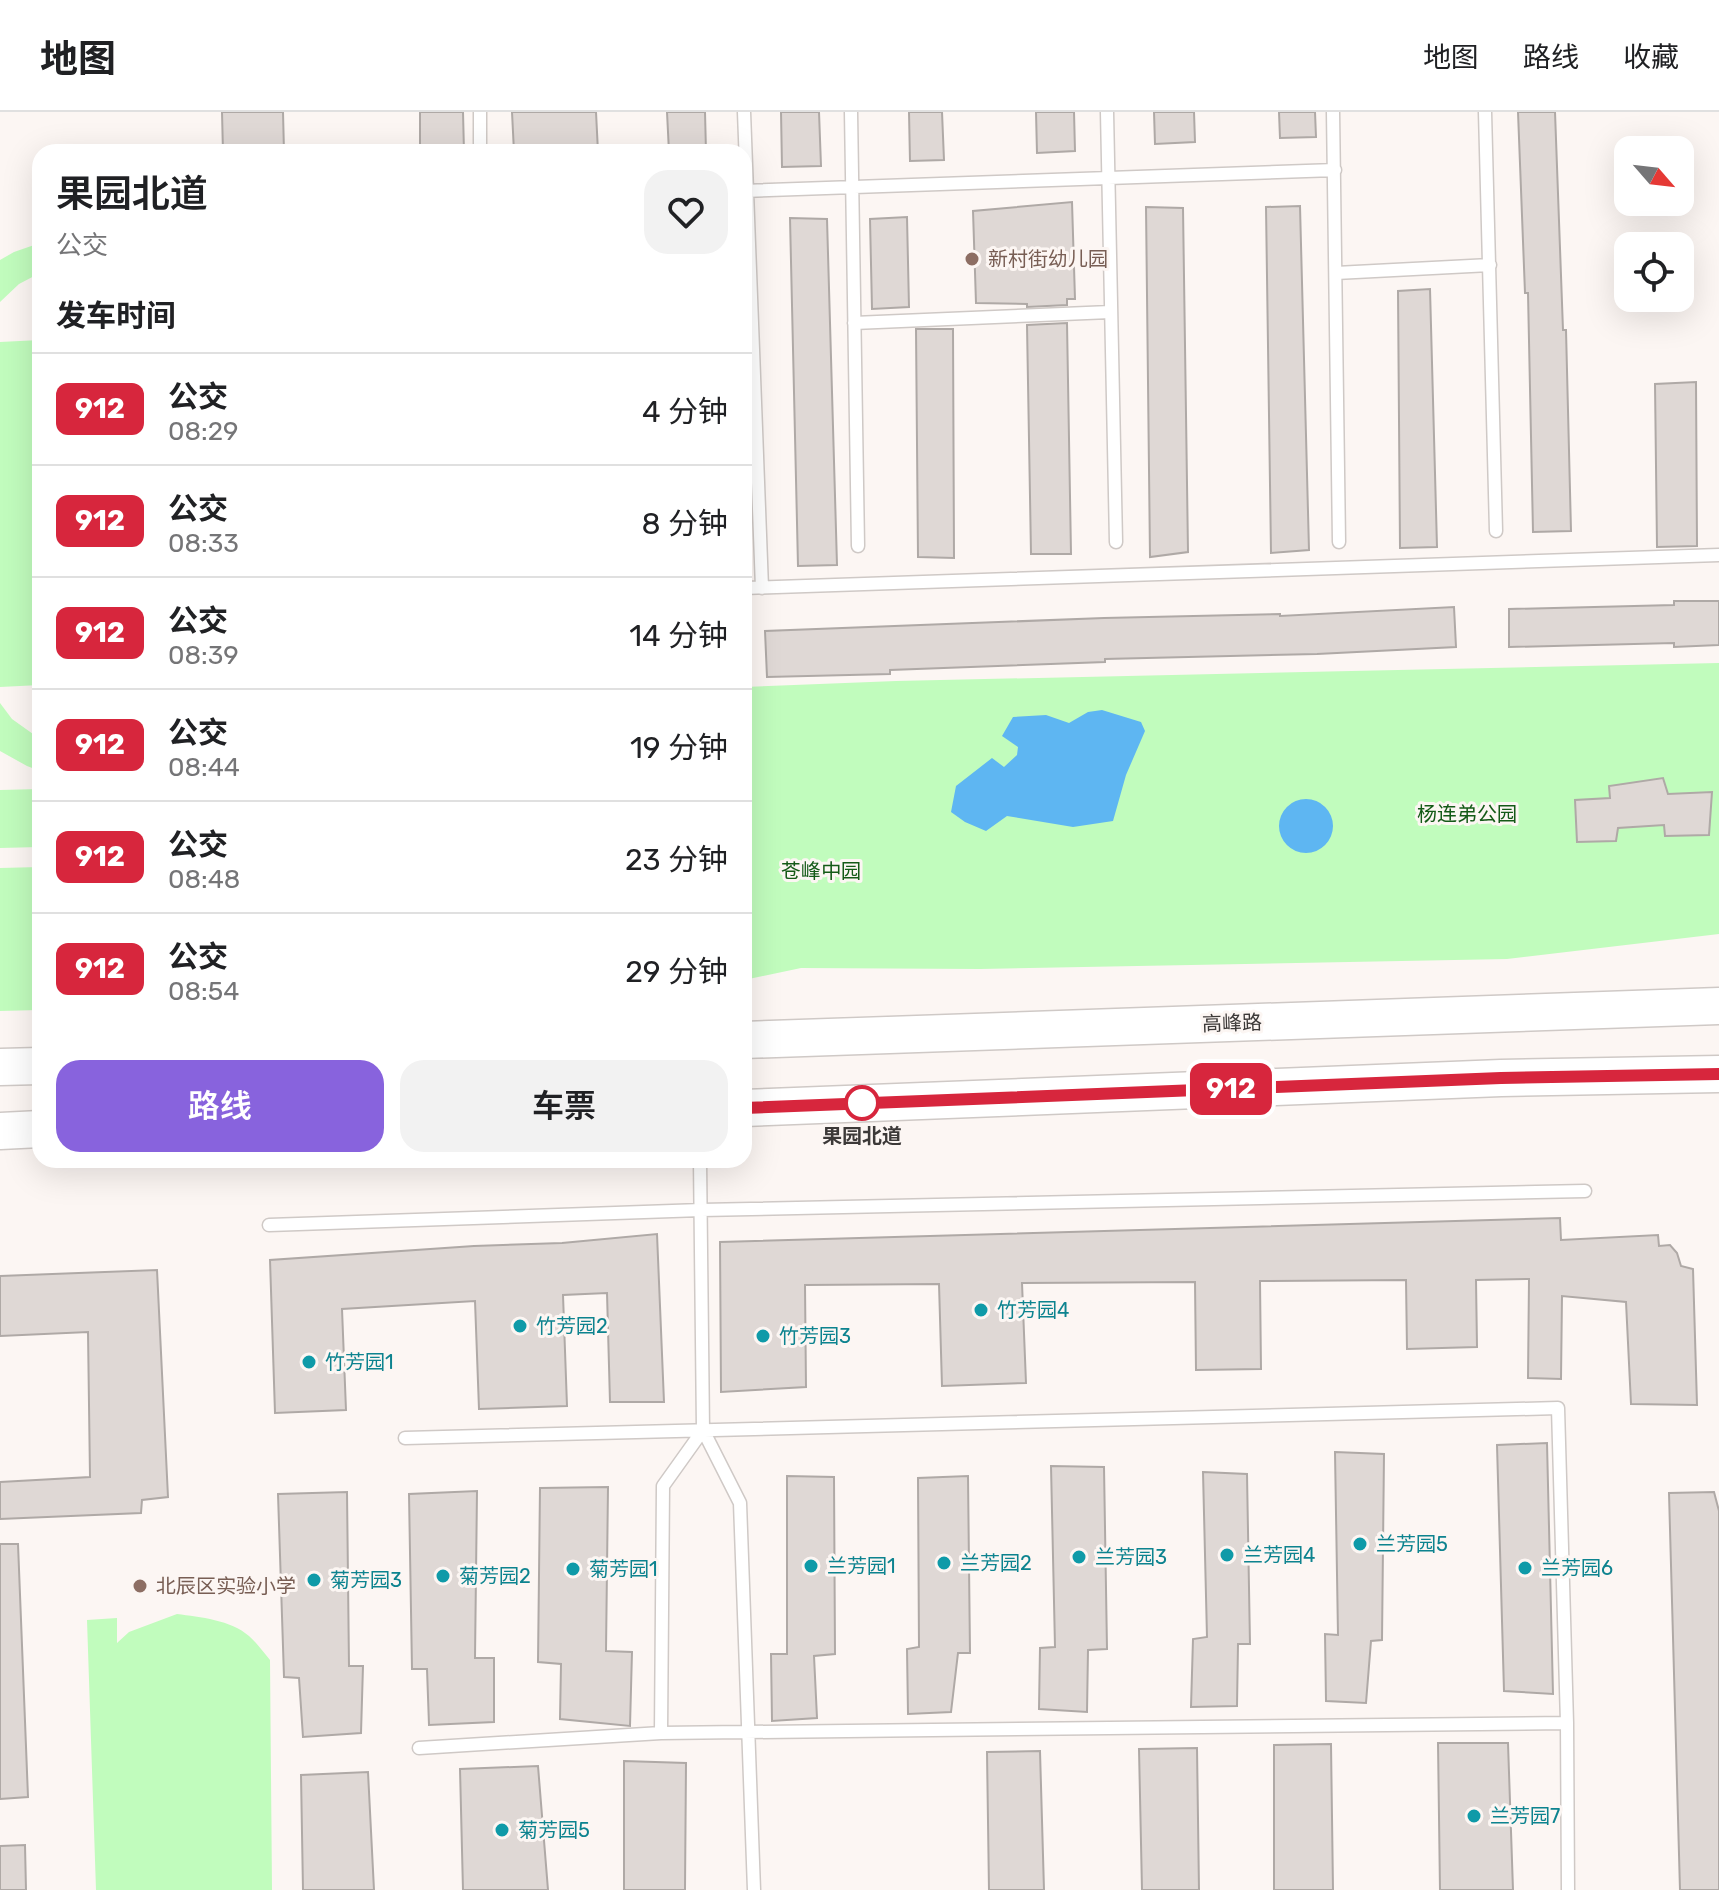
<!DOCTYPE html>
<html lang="zh">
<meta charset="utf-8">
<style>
body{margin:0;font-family:Rubik,"Noto Sans SC",sans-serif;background:#f2f2f2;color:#202124;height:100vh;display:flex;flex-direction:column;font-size:30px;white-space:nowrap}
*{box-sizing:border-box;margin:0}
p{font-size:26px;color:#757577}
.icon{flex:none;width:44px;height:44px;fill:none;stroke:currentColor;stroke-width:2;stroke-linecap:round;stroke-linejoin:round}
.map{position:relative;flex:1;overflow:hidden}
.side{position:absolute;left:32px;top:32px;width:720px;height:1024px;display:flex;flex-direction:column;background:#fff;border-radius:24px;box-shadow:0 8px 32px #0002}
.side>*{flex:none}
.badge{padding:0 16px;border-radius:12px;font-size:28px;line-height:52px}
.needle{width:52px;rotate:118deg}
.fabs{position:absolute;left:1614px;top:24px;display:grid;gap:16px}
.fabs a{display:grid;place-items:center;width:80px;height:80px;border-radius:16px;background:#fff;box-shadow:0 8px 32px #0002;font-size:40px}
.map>.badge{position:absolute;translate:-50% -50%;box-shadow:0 0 0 4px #fff}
h2{padding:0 24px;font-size:30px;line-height:72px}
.round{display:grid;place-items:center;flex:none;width:84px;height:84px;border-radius:24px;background:#f2f2f2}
.summary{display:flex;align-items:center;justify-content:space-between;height:136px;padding:0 24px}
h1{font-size:38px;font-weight:600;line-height:60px}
.primary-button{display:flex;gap:16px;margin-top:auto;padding:16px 24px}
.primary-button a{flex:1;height:92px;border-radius:24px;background:#8863dd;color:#fff;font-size:32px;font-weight:600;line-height:92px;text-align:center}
.primary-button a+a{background:#f2f2f2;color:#202124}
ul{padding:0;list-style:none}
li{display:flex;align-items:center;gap:24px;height:112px;padding:0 24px;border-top:2px solid #e0e0e0}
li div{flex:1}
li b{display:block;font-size:30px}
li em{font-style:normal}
li .badge{min-width:88px;font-weight:700;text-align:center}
header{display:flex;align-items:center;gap:48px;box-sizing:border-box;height:112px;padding:0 40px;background:#fff;border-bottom:2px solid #e0e0e0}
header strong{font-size:38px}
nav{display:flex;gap:44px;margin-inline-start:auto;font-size:28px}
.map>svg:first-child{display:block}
.green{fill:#c1fcbd}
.water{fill:#5eb6f2}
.building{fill:#dfd8d5;stroke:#afa9a6;stroke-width:2}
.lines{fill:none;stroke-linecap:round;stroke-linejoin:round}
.service-casing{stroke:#cfc9c6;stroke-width:15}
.secondary-casing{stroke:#cfc9c6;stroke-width:39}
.service{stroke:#fff;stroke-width:12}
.secondary{stroke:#fff;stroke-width:36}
.line-casing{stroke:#fff;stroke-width:18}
.line{stroke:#d7263d;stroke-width:12}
.education-dot{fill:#8d6e63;stroke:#fcf6f3;stroke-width:3}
.stop-dot{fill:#fff;stroke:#d7263d;stroke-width:4}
.culture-dot{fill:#0f9aa8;stroke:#fcf6f3;stroke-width:3}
.labels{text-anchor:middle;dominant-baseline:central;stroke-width:6;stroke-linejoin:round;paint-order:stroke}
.education-label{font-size:20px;fill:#785e54;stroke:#fcf6f3;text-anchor:start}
.park-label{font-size:20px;fill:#145a17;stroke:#fcf6f3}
.street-label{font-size:20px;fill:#3c3938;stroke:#fcf6f3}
.stop-label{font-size:20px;font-weight:bold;fill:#3c3938;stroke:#fcf6f3}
.culture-label{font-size:20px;fill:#0d838f;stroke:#fcf6f3;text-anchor:start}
</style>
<header>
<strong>地图</strong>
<nav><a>地图</a><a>路线</a><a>收藏</a></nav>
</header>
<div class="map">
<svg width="1719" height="1778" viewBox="0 0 1719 1778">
<rect width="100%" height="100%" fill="#fcf6f3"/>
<path class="green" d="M 40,131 L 40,161 L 19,172 L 0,190 L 0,148 L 14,140 Z
M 40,228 L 40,573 L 0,575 L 0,230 Z
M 1719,551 L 1719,822 L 1507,847 L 980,857 L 801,856 L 744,868 L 744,575 L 896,569 Z
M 0,591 L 12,607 L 40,627 L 40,659 L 27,654 L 0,639 Z
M 40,677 L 40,735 L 0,736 L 0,678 Z
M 40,755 L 40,898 L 0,899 L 0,756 Z
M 177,1502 C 200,1505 231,1508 249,1524 C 257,1531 263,1540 270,1548 L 272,1778 L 96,1778 L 87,1508 L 117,1506 L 117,1531 L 129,1520 Z"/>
<path class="water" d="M 1102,598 L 1141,610 L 1145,619 L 1126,663 L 1113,709 L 1073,715 L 1007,704 L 986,719 L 965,710 L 951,700 L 956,674 L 992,646 L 1004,655 L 1017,643 L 1018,635 L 1002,624 L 1013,605 L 1046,603 L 1069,611 L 1088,600 Z
M1279 714a27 27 0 1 1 54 0a27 27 0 1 1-54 0Z"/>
<path class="building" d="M 222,0 L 283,0 L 284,40 L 223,40 Z
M 420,0 L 463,0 L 464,40 L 420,40 Z
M 512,0 L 596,0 L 598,40 L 514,40 Z
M 667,0 L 705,0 L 706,40 L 669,40 Z
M 781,0 L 819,0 L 821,54 L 782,55 Z
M 909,0 L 942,0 L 944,48 L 910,49 Z
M 1036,0 L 1074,0 L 1075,39 L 1037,41 Z
M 1154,0 L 1194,0 L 1195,30 L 1155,32 Z
M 1279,0 L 1315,0 L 1316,25 L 1280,26 Z
M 1518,0 L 1555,0 L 1563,218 L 1566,218 L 1571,419 L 1533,420 L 1528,181 L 1525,181 Z
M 1072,90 L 1075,187 L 1067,187 L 1067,193 L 1027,195 L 1027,192 L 976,191 L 973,99 Z
M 1300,94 L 1309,438 L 1271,441 L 1266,95 Z
M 1146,95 L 1183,96 L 1188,440 L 1150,445 Z
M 907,105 L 909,195 L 872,197 L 870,107 Z
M 790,106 L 827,107 L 837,453 L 798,454 Z
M 1430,177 L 1437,435 L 1400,436 L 1398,179 Z
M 1067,211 L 1071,442 L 1031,442 L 1027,213 Z
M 916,217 L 953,217 L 954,446 L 918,445 Z
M 1696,270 L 1697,434 L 1657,435 L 1655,272 Z
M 1674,489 L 1719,489 L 1719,533 L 1674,535 L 1674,531 L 1509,535 L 1509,497 L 1674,493 Z
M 1454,495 L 1456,535 L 1317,542 L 1105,547 L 1105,550 L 890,558 L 890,562 L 767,565 L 765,519 L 1104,506 L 1280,502 L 1280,504 Z
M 1663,666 L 1668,682 L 1712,680 L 1709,723 L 1665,724 L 1664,713 L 1618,716 L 1616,729 L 1577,730 L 1575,688 L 1610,686 L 1609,674 Z
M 1560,1106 L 1561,1128 L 1658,1123 L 1659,1134 L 1670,1133 L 1677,1141 L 1681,1154 L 1693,1157 L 1697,1293 L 1631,1292 L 1626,1190 L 1562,1184 L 1561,1267 L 1528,1266 L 1529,1167 L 1476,1168 L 1477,1235 L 1407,1237 L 1406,1168 L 1260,1169 L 1261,1257 L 1196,1258 L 1195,1170 L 1022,1171 L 1026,1271 L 942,1274 L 939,1172 L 805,1173 L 806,1275 L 721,1280 L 720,1130 Z
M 657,1122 L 664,1290 L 610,1290 L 607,1181 L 563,1183 L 567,1294 L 479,1297 L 475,1189 L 342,1197 L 346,1298 L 275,1301 L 270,1148 L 474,1134 L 562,1131 Z
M 157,1158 L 168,1385 L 142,1388 L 141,1401 L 0,1407 L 0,1370 L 90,1365 L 88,1220 L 0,1224 L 0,1164 Z
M 1547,1331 L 1553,1582 L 1504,1579 L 1497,1333 Z
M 1335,1340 L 1384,1342 L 1382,1528 L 1371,1529 L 1366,1591 L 1326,1589 L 1325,1522 L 1338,1523 Z
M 1051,1354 L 1104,1355 L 1107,1537 L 1088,1538 L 1087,1600 L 1039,1597 L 1040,1536 L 1055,1535 Z
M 1203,1360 L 1247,1362 L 1250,1532 L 1238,1532 L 1237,1594 L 1191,1595 L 1193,1527 L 1207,1525 Z
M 787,1364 L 834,1365 L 835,1542 L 814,1544 L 817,1606 L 772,1609 L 771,1542 L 787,1542 Z
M 968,1364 L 970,1541 L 958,1541 L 951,1600 L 908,1602 L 907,1537 L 919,1535 L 918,1366 Z
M 608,1375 L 606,1539 L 632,1540 L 630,1614 L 560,1607 L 561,1552 L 538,1550 L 540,1376 Z
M 477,1379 L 475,1546 L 494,1546 L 494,1610 L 429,1613 L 427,1557 L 412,1557 L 409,1382 Z
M 347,1380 L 349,1554 L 363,1554 L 361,1621 L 303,1625 L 299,1566 L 284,1565 L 278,1382 Z
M 1714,1380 L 1719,1399 L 1719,1778 L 1680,1778 L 1669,1381 Z
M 0,1432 L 18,1432 L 28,1685 L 0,1687 Z
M 1438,1631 L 1508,1631 L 1513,1778 L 1440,1778 Z
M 1331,1632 L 1333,1778 L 1274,1778 L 1274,1633 Z
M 1197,1636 L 1199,1778 L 1142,1778 L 1139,1637 Z
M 1040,1639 L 1044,1778 L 989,1778 L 987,1640 Z
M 624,1649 L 686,1651 L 685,1778 L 624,1778 Z
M 538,1654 L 548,1778 L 463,1778 L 460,1657 Z
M 368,1660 L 374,1778 L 303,1778 L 301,1663 Z
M 25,1733 L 26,1778 L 0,1778 L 0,1734 Z"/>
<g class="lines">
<g class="service-casing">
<path id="service" d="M 480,0 L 480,40
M 744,0 L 762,476
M 851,0 L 858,434
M 1107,0 L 1116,430
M 1333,0 L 1339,430
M 1485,0 L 1496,419
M 744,79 L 1335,58
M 1336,161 L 1490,153
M 854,211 L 1110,200
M 744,476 L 1719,443
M 269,1113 L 701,1098 L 1585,1079
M 703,1318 L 740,1391 L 754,1778
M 405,1326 L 1558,1296 L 1567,1611 L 1568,1778
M 661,1621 L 663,1374 L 703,1318 L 700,1048
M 419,1636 L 661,1621 L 1567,1611"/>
</g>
<g class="secondary-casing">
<path id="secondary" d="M 744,928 L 1719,894
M 0,955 L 40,954
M 744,996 L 1501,966 L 1719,962
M 0,1019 L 40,1017"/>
</g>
<use href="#service" class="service"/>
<use href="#secondary" class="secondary"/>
</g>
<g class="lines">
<g class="line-casing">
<path id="line" d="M 744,996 L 1501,966 L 1719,962"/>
</g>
<use href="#line" class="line"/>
</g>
<g class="education-dot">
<circle cx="972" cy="147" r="8"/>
<circle cx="140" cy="1474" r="8"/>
</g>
<circle class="stop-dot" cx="862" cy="991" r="16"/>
<g class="culture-dot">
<circle cx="981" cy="1198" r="8"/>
<circle cx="520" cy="1214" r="8"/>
<circle cx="763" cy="1224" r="8"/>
<circle cx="309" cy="1250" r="8"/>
<circle cx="1360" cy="1432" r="8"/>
<circle cx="1227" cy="1443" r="8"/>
<circle cx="1079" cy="1445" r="8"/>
<circle cx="944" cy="1451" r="8"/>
<circle cx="811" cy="1454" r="8"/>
<circle cx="1525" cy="1456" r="8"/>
<circle cx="573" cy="1457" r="8"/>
<circle cx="443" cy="1464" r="8"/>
<circle cx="314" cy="1468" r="8"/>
<circle cx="1474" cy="1704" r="8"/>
<circle cx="502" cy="1718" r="8"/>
</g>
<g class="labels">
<g class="education-label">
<text x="988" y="147">新村街幼儿园</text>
<text x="156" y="1474">北辰区实验小学</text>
</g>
<g class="park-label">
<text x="1467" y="702">杨连弟公园</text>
<text x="821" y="759">苍峰中园</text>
</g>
<g class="street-label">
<text transform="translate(1232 911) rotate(-2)">高峰路</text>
</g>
<g class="stop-label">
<text x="862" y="1024">果园北道</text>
</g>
<g class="culture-label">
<text x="997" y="1198">竹芳园4</text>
<text x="536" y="1214">竹芳园2</text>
<text x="779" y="1224">竹芳园3</text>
<text x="325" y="1250">竹芳园1</text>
<text x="1376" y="1432">兰芳园5</text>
<text x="1243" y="1443">兰芳园4</text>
<text x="1095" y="1445">兰芳园3</text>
<text x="960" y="1451">兰芳园2</text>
<text x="827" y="1454">兰芳园1</text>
<text x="1541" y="1456">兰芳园6</text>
<text x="589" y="1457">菊芳园1</text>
<text x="459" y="1464">菊芳园2</text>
<text x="330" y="1468">菊芳园3</text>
<text x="1490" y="1704">兰芳园7</text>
<text x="518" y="1718">菊芳园5</text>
</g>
</g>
</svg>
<div class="fabs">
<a><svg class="needle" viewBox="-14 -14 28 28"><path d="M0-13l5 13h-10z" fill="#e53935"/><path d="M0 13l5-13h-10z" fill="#757577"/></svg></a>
<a><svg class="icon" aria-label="locate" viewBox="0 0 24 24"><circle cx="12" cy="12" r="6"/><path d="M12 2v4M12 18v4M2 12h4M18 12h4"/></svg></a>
</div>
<b class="badge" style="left:1231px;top:977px;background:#d7263d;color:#fff">912</b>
<section class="side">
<div class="summary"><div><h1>果园北道</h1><p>公交</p></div><a class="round"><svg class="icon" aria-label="heart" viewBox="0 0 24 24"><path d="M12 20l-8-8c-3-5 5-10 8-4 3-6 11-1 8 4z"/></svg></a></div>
<h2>发车时间</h2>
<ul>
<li><span class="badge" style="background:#d7263d;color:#fff">912</span><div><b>公交</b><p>08:29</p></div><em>4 分钟</em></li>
<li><span class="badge" style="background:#d7263d;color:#fff">912</span><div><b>公交</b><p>08:33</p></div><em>8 分钟</em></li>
<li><span class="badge" style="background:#d7263d;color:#fff">912</span><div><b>公交</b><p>08:39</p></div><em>14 分钟</em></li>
<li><span class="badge" style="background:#d7263d;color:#fff">912</span><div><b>公交</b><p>08:44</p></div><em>19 分钟</em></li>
<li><span class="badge" style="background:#d7263d;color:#fff">912</span><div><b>公交</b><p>08:48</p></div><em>23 分钟</em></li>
<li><span class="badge" style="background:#d7263d;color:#fff">912</span><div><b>公交</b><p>08:54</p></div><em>29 分钟</em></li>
</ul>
<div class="primary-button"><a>路线</a><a>车票</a></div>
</section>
</div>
